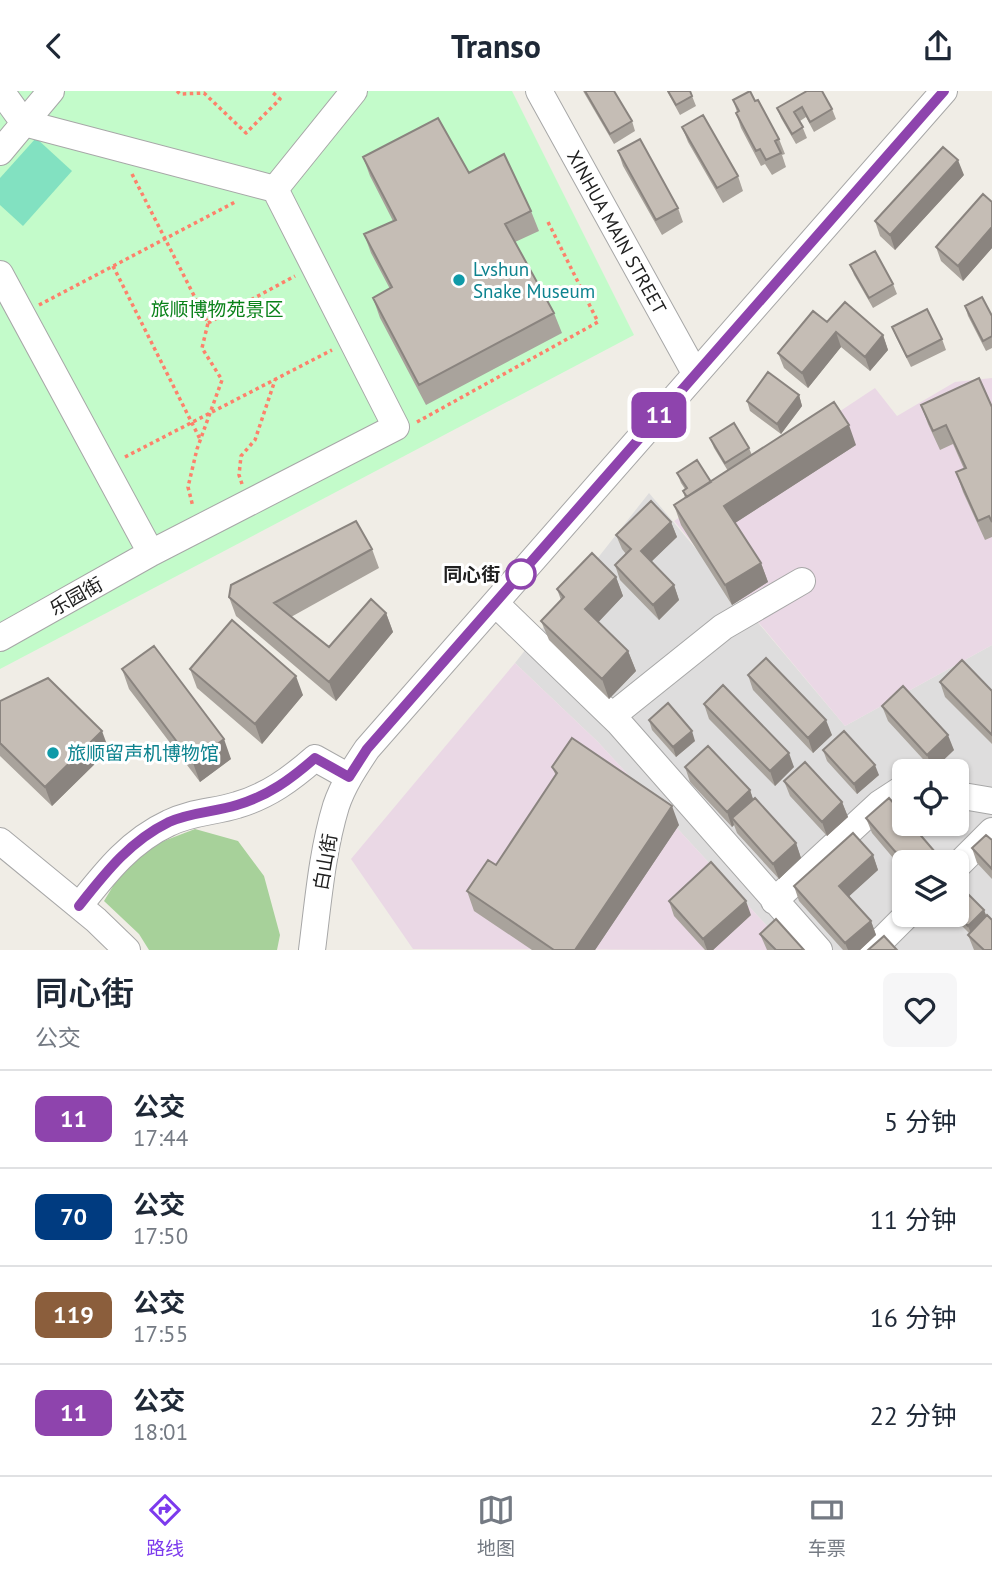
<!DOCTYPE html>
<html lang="zh">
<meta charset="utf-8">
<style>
body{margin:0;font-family:"PT Sans","Noto Sans SC",sans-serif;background:#f6f6f7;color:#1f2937;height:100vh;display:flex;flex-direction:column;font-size:26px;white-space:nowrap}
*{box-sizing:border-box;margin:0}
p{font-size:23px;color:#747a83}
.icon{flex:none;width:38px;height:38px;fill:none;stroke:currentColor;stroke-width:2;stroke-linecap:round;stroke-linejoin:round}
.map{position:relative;height:859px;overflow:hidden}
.panel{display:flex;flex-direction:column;background:#fff;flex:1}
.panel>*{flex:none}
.badge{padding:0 14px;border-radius:10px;font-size:24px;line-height:46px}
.buttons{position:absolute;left:892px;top:668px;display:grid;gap:14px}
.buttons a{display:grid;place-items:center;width:77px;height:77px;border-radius:10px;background:#fff;box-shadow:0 2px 5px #0004;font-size:35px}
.map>.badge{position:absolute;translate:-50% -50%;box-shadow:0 0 0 4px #fff}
.round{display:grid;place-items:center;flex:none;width:74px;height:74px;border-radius:10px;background:#f6f6f7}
.head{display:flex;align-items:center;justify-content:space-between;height:119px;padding:0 35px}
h1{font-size:33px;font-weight:600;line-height:52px}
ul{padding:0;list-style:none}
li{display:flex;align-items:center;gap:21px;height:98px;padding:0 35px;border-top:2px solid #e0e1e3}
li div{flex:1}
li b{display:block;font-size:26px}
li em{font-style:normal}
li .badge{min-width:77px;font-weight:700;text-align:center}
header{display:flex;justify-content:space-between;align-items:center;height:91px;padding:0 35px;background:#fff;font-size:32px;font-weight:600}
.dock{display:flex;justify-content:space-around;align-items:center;height:98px;border-top:2px solid #e0e1e3;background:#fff;font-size:19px;color:#747a83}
.dock a{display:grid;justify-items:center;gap:4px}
.dock .selected{color:#7c3aed}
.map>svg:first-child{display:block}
.residential{fill:#dedddd;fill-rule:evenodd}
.industrial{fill:#ead8e5}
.forest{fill:#a7d19a}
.park{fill:#c3fbca}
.pitch{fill:#82e1c1}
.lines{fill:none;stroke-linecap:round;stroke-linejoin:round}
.minor-casing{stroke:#a7a7a7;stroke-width:28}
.path{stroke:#fd816b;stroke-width:3.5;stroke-dasharray:3.5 3.5;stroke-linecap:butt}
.minor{stroke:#fff;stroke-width:26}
.wall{fill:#a9a39c}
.shaded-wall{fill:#8a847f}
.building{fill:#c5bdb5;stroke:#8a847f;stroke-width:2}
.line-casing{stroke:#fff;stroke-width:16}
.line{stroke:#8e44ad;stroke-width:10}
.culture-dot{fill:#0f9aa8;stroke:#fff;stroke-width:2.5}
.stop-dot{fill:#fff;stroke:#8e44ad;stroke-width:3.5}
.labels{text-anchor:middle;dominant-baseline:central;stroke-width:6;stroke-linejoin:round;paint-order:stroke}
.street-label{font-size:19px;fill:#202020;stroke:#fff}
.culture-label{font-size:19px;fill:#0d838f;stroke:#fff;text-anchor:start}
.park-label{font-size:19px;fill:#098219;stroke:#fff}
.stop-label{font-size:19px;font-weight:bold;fill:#202020;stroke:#fff;text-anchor:end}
</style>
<header><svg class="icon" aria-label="back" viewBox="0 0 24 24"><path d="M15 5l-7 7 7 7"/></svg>Transo<svg class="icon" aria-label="share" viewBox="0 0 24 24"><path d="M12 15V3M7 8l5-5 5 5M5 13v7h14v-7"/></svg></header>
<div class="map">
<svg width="992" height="859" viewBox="0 0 992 859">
<rect width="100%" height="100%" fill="#f0ede6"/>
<path class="residential" d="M 649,402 L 845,635 L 992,554 L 992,859 L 789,859 L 598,651 L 515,572 ZM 905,681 L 957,681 L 957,733 L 905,733 ZM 905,772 L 957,772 L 957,824 L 905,824 Z"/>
<path class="industrial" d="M 992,287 L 992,554 L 845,635 L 674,430 L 875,297 L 897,325 L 955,291 Z
M 515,572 L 598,651 L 789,859 L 413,858 L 351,768 Z"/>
<path class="forest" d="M 195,738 L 238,750 L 264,785 L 280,844 L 277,859 L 149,859 L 139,843 L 104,810 L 121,782 L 156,753 Z"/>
<path class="park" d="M 0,0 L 512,0 L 634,244 L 0,578 Z"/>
<path class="pitch" d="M 36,47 L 72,80 L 23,135 L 0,114 L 0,87 Z"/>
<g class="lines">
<g class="minor-casing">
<path id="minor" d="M 539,0 L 695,282
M 0,61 L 51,0
M 275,98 L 354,0
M 0,183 L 151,462 L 396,336 L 275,98 L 24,32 L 1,0
M 496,513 L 619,632 L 819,859
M 0,547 L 151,462
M 612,625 L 723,536 L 802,490
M 957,704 L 992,710
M 0,750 L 96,829 L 127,859
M 957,775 L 992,740
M 774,810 L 879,713 L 905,696
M 79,815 C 106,781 130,750 169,732 C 191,721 215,721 237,714 C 268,705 291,688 315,667 L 349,686
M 312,859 C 318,812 322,761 336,715 C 343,694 355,676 367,658 L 944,0
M 872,859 L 907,824"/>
</g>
<path class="path" d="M 177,0 L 180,3 L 204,2 L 246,42 L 280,8 L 271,0
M 132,83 L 208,232 L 202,257 L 222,289 L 197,358 L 188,396 L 193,416
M 113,175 L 200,348
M 39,214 L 237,110
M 208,232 L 295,185
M 417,331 L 598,231 L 547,129
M 125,366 L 332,259
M 242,393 L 239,384 L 241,365 L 255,349 L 275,289"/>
<use href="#minor" class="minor"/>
</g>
<path class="wall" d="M 583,0 L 614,0 L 632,30 L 635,40 L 614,53 Z
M 667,0 L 690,0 L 696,15 L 680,24 Z
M 807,0 L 832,18 L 836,28 L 814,41 L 806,26 L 800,30 L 807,47 L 796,53 L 781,27 L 777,17 Z
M 733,9 L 779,48 L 785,63 L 782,64 L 786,76 L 772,84 L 765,73 L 761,75 L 741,37 L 736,22 L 737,21 Z
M 682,36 L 738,85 L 743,100 L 723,112 L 688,51 Z
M 618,60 L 678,117 L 683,131 L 662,144 L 623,75 Z
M 363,66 L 469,82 L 531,120 L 539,140 L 515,151 L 554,222 L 562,242 L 426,314 L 380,227 L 373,207 L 390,198 L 371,162 L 364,143 L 393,130 L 370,85 Z
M 964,84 L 895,159 L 880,145 L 875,130 Z
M 992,111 L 992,157 L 963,190 L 941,170 L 936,156 Z
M 850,174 L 893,193 L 897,203 L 873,217 L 854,184 Z
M 965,215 L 992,225 L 992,257 L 986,260 L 968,225 Z
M 827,231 L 883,244 L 888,259 L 870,280 L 841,256 L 808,297 L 784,277 L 778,262 Z
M 892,236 L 942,248 L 946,259 L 911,276 L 896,246 Z
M 799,304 L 802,315 L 781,343 L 750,320 L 747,310 Z
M 921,314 L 992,316 L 992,446 L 985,449 L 963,401 L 956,381 L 964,378 L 953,353 L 940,359 L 928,333 Z
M 710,347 L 749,357 L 752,364 L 856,354 L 735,432 L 761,472 L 768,491 L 732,514 L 681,434 L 674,414 L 685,407 L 683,400 L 685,398 L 681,392 L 677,382 L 711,391 L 728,380 L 714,357 Z
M 671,431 L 677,446 L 651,470 L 674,494 L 679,509 L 659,529 L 620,489 L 615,474 L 626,463 L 622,458 L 616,444 Z
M 372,458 L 379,477 L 291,526 L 329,556 L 386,522 L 393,541 L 336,610 L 236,525 L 229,506 Z
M 616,486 L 623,505 L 598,531 L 628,560 L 636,580 L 609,608 L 549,549 L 541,530 L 561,509 L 557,498 Z
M 122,578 L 231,668 L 200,691 L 129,598 Z
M 190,578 L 303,604 L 262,653 L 197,597 Z
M 748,584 L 832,644 L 813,662 L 753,599 Z
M 940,591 L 992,600 L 992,653 L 945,606 Z
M 0,610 L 109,659 L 52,715 L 0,665 Z
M 704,613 L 794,676 L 775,695 L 709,628 Z
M 882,615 L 954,659 L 933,679 L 888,630 Z
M 649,629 L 695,650 L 676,666 L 652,639 Z
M 823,659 L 879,684 L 857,703 L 827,670 Z
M 552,676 L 679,734 L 595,859 L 532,859 L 474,820 L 467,800 L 496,774 L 556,685 Z
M 685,676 L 750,699 L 753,708 L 796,752 L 801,767 L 779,788 L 737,742 L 734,734 L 732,736 L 690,691 Z
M 784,690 L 842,711 L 848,726 L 827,745 L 790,705 Z
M 866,727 L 935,761 L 939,772 L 905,772 L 905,781 L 872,742 Z
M 992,749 L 992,788 L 977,772 L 972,757 Z
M 873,764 L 878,779 L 849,805 L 871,830 L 876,844 L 860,859 L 843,859 L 799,810 L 794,795 Z
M 669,810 L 751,824 L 713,859 L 705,859 L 674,825 Z
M 984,819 L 986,825 L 992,859 L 974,859 L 968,844 L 970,843 L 951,824 L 957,824 Z
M 760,843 L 804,859 L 767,859 Z"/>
<path class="shaded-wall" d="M 958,69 L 964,84 L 895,159 L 890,144 Z
M 992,136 L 992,157 L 963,190 L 958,175 Z
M 836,241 L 841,256 L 808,297 L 802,282 Z
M 883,244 L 888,259 L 870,280 L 865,266 Z
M 799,304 L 802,315 L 781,343 L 777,333 Z
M 849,334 L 856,354 L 732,434 L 724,415 Z
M 671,431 L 677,446 L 647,475 L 641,460 Z
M 761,472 L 768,491 L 732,514 L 725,494 Z
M 616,486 L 623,505 L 592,538 L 585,518 Z
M 674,494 L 679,509 L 659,529 L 653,514 Z
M 386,522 L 393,541 L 336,610 L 329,591 Z
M 628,560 L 636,580 L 609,608 L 602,588 Z
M 296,585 L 303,604 L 262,653 L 255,633 Z
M 826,629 L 832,644 L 813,662 L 808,647 Z
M 102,640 L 109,659 L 52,715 L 45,696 Z
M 692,640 L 695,650 L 676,666 L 673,656 Z
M 948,644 L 954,659 L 933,679 L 927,664 Z
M 224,648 L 231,668 L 200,691 L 193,672 Z
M 789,662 L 794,676 L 775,695 L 770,680 Z
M 875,674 L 879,684 L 857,703 L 854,693 Z
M 750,699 L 755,714 L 732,727 L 734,734 L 732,736 L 727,721 Z
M 842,711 L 848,726 L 827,745 L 822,731 Z
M 672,715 L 679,734 L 595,859 L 575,859 Z
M 796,752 L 801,767 L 779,788 L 773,773 Z
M 935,761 L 939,772 L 923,772 Z
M 873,764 L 878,779 L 845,809 L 839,795 Z
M 746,810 L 751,824 L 713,859 L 707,859 L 703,848 Z
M 984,819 L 988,829 L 972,845 L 968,835 Z
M 871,830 L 876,844 L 860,859 L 848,859 L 845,852 Z"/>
<path class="building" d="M 585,0 L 614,0 L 632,30 L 610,43 Z
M 668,0 L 690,0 L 692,5 L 676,14 Z
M 750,0 L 755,10 L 758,9 L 779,48 L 775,50 L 781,62 L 766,69 L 760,58 L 756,60 L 736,22 L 739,20 L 733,9 Z
M 807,0 L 822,0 L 832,18 L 810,31 L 802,16 L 794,21 L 803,36 L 792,43 L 777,17 Z
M 703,24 L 738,85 L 717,97 L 682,36 Z
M 438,27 L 469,82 L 504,63 L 531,120 L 505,133 L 554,222 L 419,294 L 373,207 L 392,196 L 364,143 L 396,129 L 363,66 Z
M 640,48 L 678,117 L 656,129 L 618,60 Z
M 943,56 L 958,69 L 890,144 L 875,130 Z
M 983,103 L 992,111 L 992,136 L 958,175 L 936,156 Z
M 875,160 L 893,193 L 869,207 L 850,174 Z
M 982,206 L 992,225 L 992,245 L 983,250 L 965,215 Z
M 845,211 L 883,244 L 865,266 L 836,241 L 802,282 L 778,262 L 813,220 L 827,231 Z
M 927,218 L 942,248 L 907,266 L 892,236 Z
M 768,281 L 799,304 L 777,333 L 747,310 Z
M 979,287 L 992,316 L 992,431 L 989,425 L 978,430 L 956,381 L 966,377 L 946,334 L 933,340 L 921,314 Z
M 834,311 L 849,334 L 724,415 L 761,472 L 725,494 L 674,414 Z
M 734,332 L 749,357 L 725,372 L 710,347 Z
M 697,369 L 711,391 L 687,406 L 683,400 L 687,397 L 677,382 Z
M 651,410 L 671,431 L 641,460 L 674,494 L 653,514 L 615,474 L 631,458 L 616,444 Z
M 356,430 L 372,458 L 274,512 L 329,556 L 371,508 L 386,522 L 329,591 L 229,506 L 231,494 Z
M 592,462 L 616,486 L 585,518 L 628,560 L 602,588 L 541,530 L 564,506 L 557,498 Z
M 232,529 L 296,585 L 255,633 L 190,578 Z
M 154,555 L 224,648 L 193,672 L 122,578 Z
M 766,567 L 826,629 L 808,647 L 748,584 Z
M 962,569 L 992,600 L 992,644 L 940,591 Z
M 48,587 L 102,640 L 45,696 L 0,652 L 0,610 Z
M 723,594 L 789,662 L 770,680 L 704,613 Z
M 903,595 L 948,644 L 927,664 L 882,615 Z
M 668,612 L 692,640 L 673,656 L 649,629 Z
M 844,640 L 875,674 L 854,693 L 823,659 Z
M 572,647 L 672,715 L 575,859 L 554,859 L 467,800 L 488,769 L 496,774 L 557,682 L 552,676 Z
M 708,655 L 750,699 L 727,721 L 685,676 Z
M 805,671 L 842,711 L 822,731 L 784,690 Z
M 755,707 L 796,752 L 773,773 L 732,727 Z
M 889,707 L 905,725 L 905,733 L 911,733 L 935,761 L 923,772 L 905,772 L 866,727 Z
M 853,742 L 873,764 L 839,795 L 871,830 L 845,852 L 794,795 Z
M 986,744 L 992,749 L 992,778 L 972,757 Z
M 711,771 L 746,810 L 703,848 L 669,810 Z
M 957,792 L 984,819 L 968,835 L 957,824 Z
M 987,824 L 992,829 L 992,859 L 984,859 L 968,844 Z
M 776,828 L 804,859 L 776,859 L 760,843 Z
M 884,845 L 897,859 L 868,859 Z"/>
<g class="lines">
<g class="line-casing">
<path id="line" d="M 79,815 C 106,781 130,750 169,731 C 191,721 215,721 237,714 C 268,705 291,688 315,667 L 349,686 L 367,658 L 944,0"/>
</g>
<use href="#line" class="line"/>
</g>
<g class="culture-dot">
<circle cx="459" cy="189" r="7"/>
<circle cx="53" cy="662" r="7"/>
</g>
<circle class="stop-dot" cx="521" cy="483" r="14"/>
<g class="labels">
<g class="street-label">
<text transform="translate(617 141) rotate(61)">XINHUA MAIN STREET</text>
<text transform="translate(76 505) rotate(-29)">乐园街</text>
<text transform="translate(325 771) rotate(-80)">白山街</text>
</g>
<g class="culture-label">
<text x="473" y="178">Lvshun<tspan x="473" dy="22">Snake Museum</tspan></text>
<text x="67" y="662">旅顺留声机博物馆</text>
</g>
<g class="park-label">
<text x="217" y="218">旅顺博物苑景区</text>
</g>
<g class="stop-label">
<text x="500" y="483">同心街</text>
</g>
</g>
</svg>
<div class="buttons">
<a><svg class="icon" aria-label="locate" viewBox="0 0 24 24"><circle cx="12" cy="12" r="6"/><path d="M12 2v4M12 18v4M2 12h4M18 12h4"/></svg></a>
<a><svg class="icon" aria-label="layers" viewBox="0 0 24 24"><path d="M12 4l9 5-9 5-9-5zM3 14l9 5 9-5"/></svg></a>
</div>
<b class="badge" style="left:659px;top:324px;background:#8e44ad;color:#fff">11</b>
</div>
<section class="panel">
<div class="head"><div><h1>同心街</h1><p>公交</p></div><a class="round"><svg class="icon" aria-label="heart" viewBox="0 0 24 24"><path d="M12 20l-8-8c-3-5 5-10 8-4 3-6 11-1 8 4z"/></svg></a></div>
<ul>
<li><span class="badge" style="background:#8e44ad;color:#fff">11</span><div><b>公交</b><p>17:44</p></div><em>5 分钟</em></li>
<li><span class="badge" style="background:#003b80;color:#fff">70</span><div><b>公交</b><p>17:50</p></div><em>11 分钟</em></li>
<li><span class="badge" style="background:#8b5e3c;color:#fff">119</span><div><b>公交</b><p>17:55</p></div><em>16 分钟</em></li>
<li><span class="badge" style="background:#8e44ad;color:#fff">11</span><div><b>公交</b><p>18:01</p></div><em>22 分钟</em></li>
</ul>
</section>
<nav class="dock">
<a class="selected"><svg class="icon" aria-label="directions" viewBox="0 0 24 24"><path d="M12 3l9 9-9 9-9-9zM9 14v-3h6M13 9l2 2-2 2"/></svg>路线</a>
<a><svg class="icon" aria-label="map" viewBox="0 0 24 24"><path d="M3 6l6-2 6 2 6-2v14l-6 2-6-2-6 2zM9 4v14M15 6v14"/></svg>地图</a>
<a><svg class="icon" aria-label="tickets" viewBox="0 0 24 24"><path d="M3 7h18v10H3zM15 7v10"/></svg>车票</a>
</nav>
